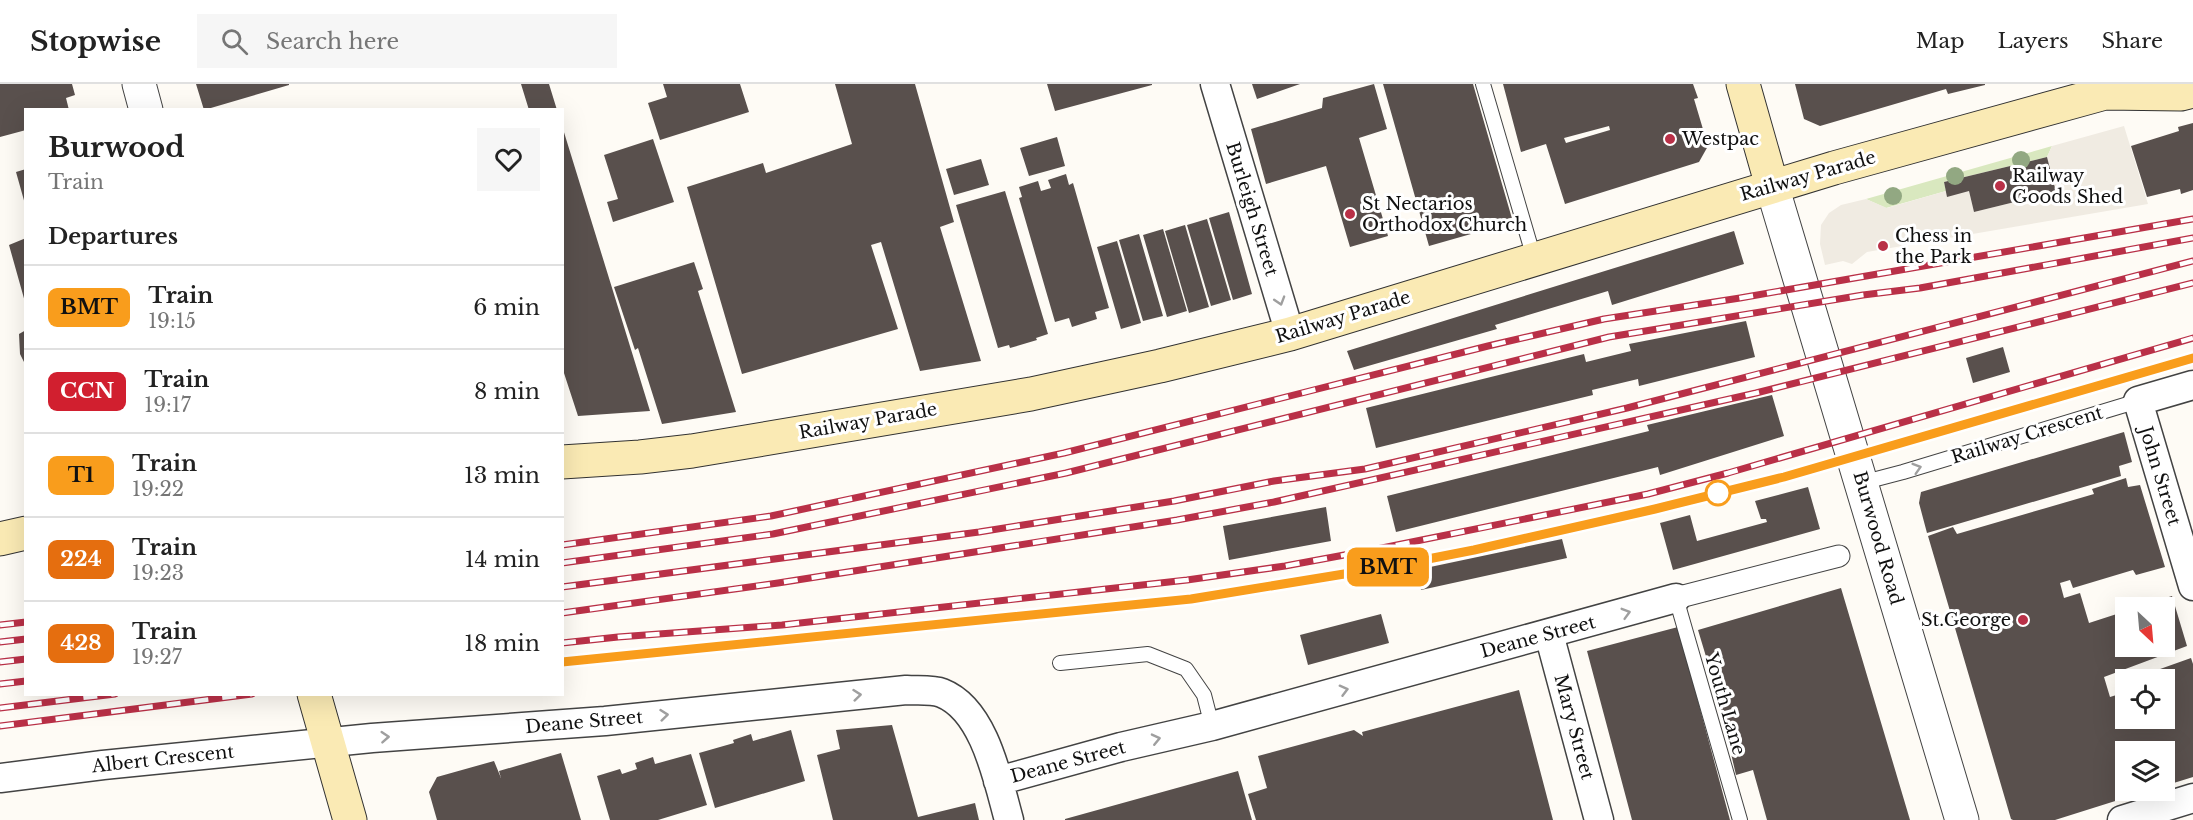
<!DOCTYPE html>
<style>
body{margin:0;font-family:"Libre Baskerville",serif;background:#f6f6f6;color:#222;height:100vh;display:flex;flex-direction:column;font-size:22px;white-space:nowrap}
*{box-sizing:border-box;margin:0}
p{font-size:20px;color:#767676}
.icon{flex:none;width:33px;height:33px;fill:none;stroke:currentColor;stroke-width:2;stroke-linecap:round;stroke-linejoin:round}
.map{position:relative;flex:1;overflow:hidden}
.details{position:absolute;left:24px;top:24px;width:540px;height:588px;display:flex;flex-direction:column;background:#fff;border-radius:0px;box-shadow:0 6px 24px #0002}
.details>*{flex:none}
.badge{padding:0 12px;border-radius:9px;font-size:21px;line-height:39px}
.needle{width:39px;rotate:154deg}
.tools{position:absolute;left:2115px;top:513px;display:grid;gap:12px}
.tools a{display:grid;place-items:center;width:60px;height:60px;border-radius:0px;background:#fff;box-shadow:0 6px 24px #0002;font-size:30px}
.map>.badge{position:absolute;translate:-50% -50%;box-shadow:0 0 0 3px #fff}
h2{padding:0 24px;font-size:22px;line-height:54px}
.round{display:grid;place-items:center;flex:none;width:63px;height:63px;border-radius:0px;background:#f6f6f6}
.summary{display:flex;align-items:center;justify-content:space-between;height:102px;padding:0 24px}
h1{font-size:28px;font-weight:700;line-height:45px}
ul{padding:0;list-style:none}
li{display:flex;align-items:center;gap:18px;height:84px;padding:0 24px;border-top:2px solid #e0e0e0}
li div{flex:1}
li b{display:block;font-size:22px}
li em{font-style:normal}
li .badge{min-width:66px;font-weight:700;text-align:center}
header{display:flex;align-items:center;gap:36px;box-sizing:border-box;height:84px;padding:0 30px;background:#fff;border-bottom:2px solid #e0e0e0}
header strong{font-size:28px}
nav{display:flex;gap:33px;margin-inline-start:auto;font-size:21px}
.search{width:420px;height:54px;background:#f6f6f6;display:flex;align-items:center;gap:15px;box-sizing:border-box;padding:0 21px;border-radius:0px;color:#767676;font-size:22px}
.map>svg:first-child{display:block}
.green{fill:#d9e8bf}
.plaza{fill:#f0ebe2}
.building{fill:#59504d;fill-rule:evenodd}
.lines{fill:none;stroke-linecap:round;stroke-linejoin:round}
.service-casing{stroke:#434343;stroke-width:16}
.pedestrian-casing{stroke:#434343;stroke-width:23}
.minor-casing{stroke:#434343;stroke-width:31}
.tertiary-casing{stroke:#434343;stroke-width:35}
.secondary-casing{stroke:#323232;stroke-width:35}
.service{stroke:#fff;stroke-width:14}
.pedestrian{stroke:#fff;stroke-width:21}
.minor{stroke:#fff;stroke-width:28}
.tertiary{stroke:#fff;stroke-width:33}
.secondary{stroke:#faeab4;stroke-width:33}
.rail-casing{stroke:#b93047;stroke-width:7}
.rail{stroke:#fff;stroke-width:4.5;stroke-dasharray:14;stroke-linecap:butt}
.tree{fill:#92a882}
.oneway{stroke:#9f9f9f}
.line-casing{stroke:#fff;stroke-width:14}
.line{stroke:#f99d1c;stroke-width:9}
.poi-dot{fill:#b93047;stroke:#fff;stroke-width:2}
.stop-dot{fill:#fff;stroke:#f99d1c;stroke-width:3}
.labels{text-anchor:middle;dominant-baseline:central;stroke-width:6;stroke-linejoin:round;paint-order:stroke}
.poi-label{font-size:18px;fill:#101010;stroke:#fff;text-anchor:start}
.street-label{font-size:18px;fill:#101010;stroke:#fff}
</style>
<header>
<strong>Stopwise</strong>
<div class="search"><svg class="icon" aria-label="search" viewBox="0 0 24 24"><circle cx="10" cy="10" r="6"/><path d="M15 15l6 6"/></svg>Search here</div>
<nav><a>Map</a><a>Layers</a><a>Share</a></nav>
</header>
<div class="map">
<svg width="2193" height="736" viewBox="0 0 2193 736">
<rect width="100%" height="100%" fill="#fefbf5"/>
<path class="green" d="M 2052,62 L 2047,73 L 1944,98 L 1946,107 L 1886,124 L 1866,115 Z"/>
<path class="plaza" d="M 2124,42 L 2148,120 L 1867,168 L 1852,180 L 1843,177 L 1825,181 L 1820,160 L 1821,141 L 1829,129 L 1841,121 L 1866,115 L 1887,124 L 1946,107 L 1969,107 L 1974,128 L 2055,108 L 2047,73 L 2052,62 Z"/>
<path class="building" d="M 0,0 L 72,0 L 75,11 L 66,14 L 69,26 L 26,26 L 26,46 L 0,53 Z
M 196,0 L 289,0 L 289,1 L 204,26 Z
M 521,0 L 549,0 L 557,26 L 529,26 Z
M 663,0 L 740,0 L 749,28 L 660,56 L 648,19 L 667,13 Z
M 835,0 L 915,0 L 954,138 L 940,143 L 981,277 L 920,287 L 881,158 L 871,161 L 898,245 L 742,290 L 687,103 L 763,79 L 766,89 L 852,60 Z
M 1047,0 L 1152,0 L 1152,1 L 1055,27 Z
M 1252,0 L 1300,0 L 1257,15 Z
M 1374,0 L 1387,45 L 1359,54 L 1388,152 L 1350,163 L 1326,82 L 1266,100 L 1251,45 L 1322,24 L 1323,14 Z
M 1383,0 L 1473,0 L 1513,138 L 1429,162 Z
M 1503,0 L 1693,0 L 1698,14 L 1694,15 L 1708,62 L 1699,78 L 1565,120 L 1546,60 L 1521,68 ZM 1609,42 L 1610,46 L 1566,59 L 1564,54 Z
M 1795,0 L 1985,0 L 1985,1 L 1948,10 L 1946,5 L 1820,42 L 1804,35 Z
M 2193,39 L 2193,106 L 2181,110 L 2180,105 L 2147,113 L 2131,62 L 2179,47 L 2178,43 Z
M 563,45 L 650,327 L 578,332 L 562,283 Z
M 1057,53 L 1065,82 L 1029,92 L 1020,64 Z
M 653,55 L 674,118 L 613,138 L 607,118 L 618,115 L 604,71 Z
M 2047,73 L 2056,108 L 1974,128 L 1969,107 L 1947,113 L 1944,98 Z
M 981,75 L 989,101 L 954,111 L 946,85 Z
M 26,85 L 26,119 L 25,120 L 16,88 Z
M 1066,90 L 1069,101 L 1073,99 L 1109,224 L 1095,228 L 1097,235 L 1072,243 L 1069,234 L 1055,238 L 1019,114 L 1022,113 L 1019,103 L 1038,97 L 1041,107 L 1051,104 L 1048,96 Z
M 1005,107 L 1048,250 L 1036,254 L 1037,256 L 1010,264 L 1009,261 L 998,264 L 956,121 Z
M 1229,128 L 1252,210 L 1233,216 L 1209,134 Z
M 1207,135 L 1231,216 L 1211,222 L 1187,141 Z
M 1185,141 L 1209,223 L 1189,229 L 1165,147 Z
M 1163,145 L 1187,227 L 1167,233 L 1143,151 Z
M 1734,147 L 1744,180 L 1612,221 L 1608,207 L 1495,241 L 1497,245 L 1354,286 L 1347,267 Z
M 1139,150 L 1163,232 L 1143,237 L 1119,156 Z
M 26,154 L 26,218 L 25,218 L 9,161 Z
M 1117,157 L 1141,239 L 1121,245 L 1097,163 Z
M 694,178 L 703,205 L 698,207 L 736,328 L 662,340 L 638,264 L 635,266 L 614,203 Z
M 1746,237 L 1755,273 L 1639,302 L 1638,295 L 1592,306 L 1593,311 L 1376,364 L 1366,324 L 1584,270 L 1586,278 L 1631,267 L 1629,260 Z
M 26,246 L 26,282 L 20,270 L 19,250 Z
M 2003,263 L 2010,288 L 1973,299 L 1966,274 Z
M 1772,311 L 1784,352 L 1660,391 L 1658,383 L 1396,448 L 1387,412 L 1649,347 L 1647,341 Z
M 2124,348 L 2132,378 L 2119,382 L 2121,392 L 1927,449 L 1919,419 L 1921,408 Z
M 2126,394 L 2128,403 L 2140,401 L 2165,483 L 2136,491 L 2133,486 L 2073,504 L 2070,496 L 2060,499 L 2064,514 L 2080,509 L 2089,539 L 2126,527 L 2126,562 L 2164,562 L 2164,524 L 2137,523 L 2172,512 L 2187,562 L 2104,593 L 2110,613 L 2126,608 L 2126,634 L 2164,634 L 2164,596 L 2132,595 L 2191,574 L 2193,580 L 2193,693 L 2164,702 L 2164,668 L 2126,668 L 2126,706 L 2147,707 L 2055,736 L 2013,736 L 2011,735 L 1928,452 L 1953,443 L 1957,450 L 2094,410 L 2092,405 Z
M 1808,403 L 1820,445 L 1673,486 L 1660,439 L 1690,431 L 1697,457 L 1767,438 L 1766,435 L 1761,435 L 1755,417 Z
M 1326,423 L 1331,457 L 1229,476 L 1223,442 Z
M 1562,455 L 1567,474 L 1421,506 L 1416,486 Z
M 1841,504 L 1910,736 L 1767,736 L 1753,686 L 1736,691 L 1717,609 L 1698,546 Z
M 1381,530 L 1389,559 L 1308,581 L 1300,551 Z
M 1678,543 L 1730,736 L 1632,736 L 1587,567 Z
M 1519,606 L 1553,736 L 1256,736 L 1248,710 L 1267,704 L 1258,672 L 1354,646 L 1363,652 L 1362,648 Z
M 892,641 L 918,733 L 975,719 L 979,736 L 833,736 L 817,671 L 840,665 L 836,646 Z
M 791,646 L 805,697 L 715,724 L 699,669 L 734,659 L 733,656 L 751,650 L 753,657 Z
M 561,669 L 581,736 L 437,736 L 429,708 L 437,693 L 494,677 L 501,694 L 499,687 Z
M 691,670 L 707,721 L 658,736 L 610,736 L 597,692 L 620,685 L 622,690 L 637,685 L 635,679 L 653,673 L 655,680 Z
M 1238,687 L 1252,736 L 1065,736 L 1065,735 Z"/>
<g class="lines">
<g class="service-casing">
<path id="service" d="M 1483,0 L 1534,174
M 1861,399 L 1903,388 L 2138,317
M 1676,514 L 1740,736
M 1060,579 L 1148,570 L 1186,585 L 1204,611 L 1212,642"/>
</g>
<g class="pedestrian-casing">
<path id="pedestrian" d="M 1676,514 L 1839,472"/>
</g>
<g class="minor-casing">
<path id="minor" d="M 1215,0 L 1290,250
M 2193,301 L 2138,317 L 2193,502
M 1549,550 L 1599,736
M 0,694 L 103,681 L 372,654 L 605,637 L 906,606 C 917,607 932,605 942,609 C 985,626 998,697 1009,736
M 998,697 L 1121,663 L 1212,642 L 1676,514
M 2122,736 L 2193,714"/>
</g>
<g class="tertiary-casing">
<path id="tertiary" d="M 139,0 L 146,26
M 1772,102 L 1962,736"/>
</g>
<g class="secondary-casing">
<path id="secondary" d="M 1743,0 L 1772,102
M 2105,9 L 2181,10 L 2193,7
M 562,378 L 640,373 L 692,367 L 1031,310 L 1160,282 L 1290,250 L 1834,84 L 2105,9 L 2123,0
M 0,455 L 26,449
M 314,610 L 350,736"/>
</g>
<use href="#service" class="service"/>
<use href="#pedestrian" class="pedestrian"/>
<use href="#minor" class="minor"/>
<use href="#tertiary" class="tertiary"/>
<use href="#secondary" class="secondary"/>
<g class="rail-casing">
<path id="rail" d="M 562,461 L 771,432 L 1064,369 L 1488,262 L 1604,235 L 1740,214 L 2193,135
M 562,479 L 773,450 L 1066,389 L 1609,253 L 1863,211 L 1920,204 L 2193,154
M 562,503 L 979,448 L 1174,417 L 1274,397 L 1365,385 L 1627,324 L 2193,177
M 562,529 L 778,499 L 1177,436 L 1274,418 L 1756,309 L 2193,199
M 0,541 L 26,538
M 0,558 L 26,555
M 562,559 L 618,553 L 782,541 L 1187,496 L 1285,482 L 1382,464 L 1648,410 L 1728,389 L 2193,254
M 0,578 L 26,575
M 562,578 C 837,549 1113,533 1384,484 C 1659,434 1925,351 2193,274
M 0,600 L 26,597
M 0,624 L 115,610
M 0,642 L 252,610"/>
</g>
<use href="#rail" class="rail"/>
</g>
<g class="tree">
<circle cx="2021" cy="76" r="9"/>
<circle cx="1955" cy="92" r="9"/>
<circle cx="1893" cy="112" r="9"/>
</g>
<defs><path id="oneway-chevron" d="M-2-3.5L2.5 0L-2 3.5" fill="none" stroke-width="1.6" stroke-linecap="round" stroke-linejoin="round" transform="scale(1.5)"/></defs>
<g class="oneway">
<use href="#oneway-chevron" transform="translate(1280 217) rotate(73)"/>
<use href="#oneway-chevron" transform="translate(1917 384) rotate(-17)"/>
<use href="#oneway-chevron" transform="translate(1626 529) rotate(-16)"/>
<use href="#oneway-chevron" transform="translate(1344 606) rotate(-15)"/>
<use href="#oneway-chevron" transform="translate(857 611) rotate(-6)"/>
<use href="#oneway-chevron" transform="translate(664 631) rotate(-6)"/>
<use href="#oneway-chevron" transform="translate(385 653) rotate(-4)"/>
<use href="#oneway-chevron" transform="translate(1156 655) rotate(-13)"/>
</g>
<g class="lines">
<g class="line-casing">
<path id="line" d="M 562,578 L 1191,515 L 1387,483 L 1474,466 L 1655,425 L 1784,393 L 2193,274"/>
</g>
<use href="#line" class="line"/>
</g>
<g class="poi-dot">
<circle cx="1670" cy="55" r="6"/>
<circle cx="2000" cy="102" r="6"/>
<circle cx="1350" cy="130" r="6"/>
<circle cx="1883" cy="162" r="6"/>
<circle cx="2023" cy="536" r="6"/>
</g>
<circle class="stop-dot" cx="1718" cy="409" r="12"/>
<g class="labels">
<g class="poi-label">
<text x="1682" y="55">Westpac</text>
<text x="2012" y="92">Railway<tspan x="2012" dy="21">Goods Shed</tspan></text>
<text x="1362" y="120">St Nectarios<tspan x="1362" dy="21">Orthodox Church</tspan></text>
<text x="1895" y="152">Chess in<tspan x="1895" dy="21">the Park</tspan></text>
<text x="2011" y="536" text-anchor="end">St.George</text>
</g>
<g class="street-label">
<text transform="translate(1808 92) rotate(-16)">Railway Parade</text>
<text transform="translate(1252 125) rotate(73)">Burleigh Street</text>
<text transform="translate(1343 233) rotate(-17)">Railway Parade</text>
<text transform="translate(868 337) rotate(-10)">Railway Parade</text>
<text transform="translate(2027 351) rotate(-17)">Railway Crescent</text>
<text transform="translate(2160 392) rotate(73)">John Street</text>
<text transform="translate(1878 454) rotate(74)">Burwood Road</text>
<text transform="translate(1538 553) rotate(-15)">Deane Street</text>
<text transform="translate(1725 620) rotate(74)">Youth Lane</text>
<text transform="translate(584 638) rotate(-5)">Deane Street</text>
<text transform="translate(1574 643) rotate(75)">Mary Street</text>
<text transform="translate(163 675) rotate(-6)">Albert Crescent</text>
<text transform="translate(1068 678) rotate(-15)">Deane Street</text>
</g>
</g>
</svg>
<div class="tools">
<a><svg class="needle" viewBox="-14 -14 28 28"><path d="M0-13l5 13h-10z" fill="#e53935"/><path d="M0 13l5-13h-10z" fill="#767676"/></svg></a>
<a><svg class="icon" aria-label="locate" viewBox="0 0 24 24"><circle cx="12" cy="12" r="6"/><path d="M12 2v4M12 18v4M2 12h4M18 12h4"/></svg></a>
<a><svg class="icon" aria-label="layers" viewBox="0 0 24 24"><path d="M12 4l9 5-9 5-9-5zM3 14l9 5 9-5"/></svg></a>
</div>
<b class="badge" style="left:1388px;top:483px;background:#f99d1c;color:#111">BMT</b>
<section class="details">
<div class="summary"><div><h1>Burwood</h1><p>Train</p></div><a class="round"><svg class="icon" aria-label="heart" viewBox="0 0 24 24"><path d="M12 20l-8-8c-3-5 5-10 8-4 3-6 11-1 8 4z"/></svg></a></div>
<h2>Departures</h2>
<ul>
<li><span class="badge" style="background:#f99d1c;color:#111">BMT</span><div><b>Train</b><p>19:15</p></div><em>6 min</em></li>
<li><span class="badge" style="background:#d11f2f;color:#fff">CCN</span><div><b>Train</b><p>19:17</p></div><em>8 min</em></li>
<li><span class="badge" style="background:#f99d1c;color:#111">T1</span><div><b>Train</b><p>19:22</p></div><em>13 min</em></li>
<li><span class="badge" style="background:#e56e0f;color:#fff">224</span><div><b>Train</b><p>19:23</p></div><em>14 min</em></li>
<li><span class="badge" style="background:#e56e0f;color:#fff">428</span><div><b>Train</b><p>19:27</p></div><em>18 min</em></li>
</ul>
</section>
</div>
